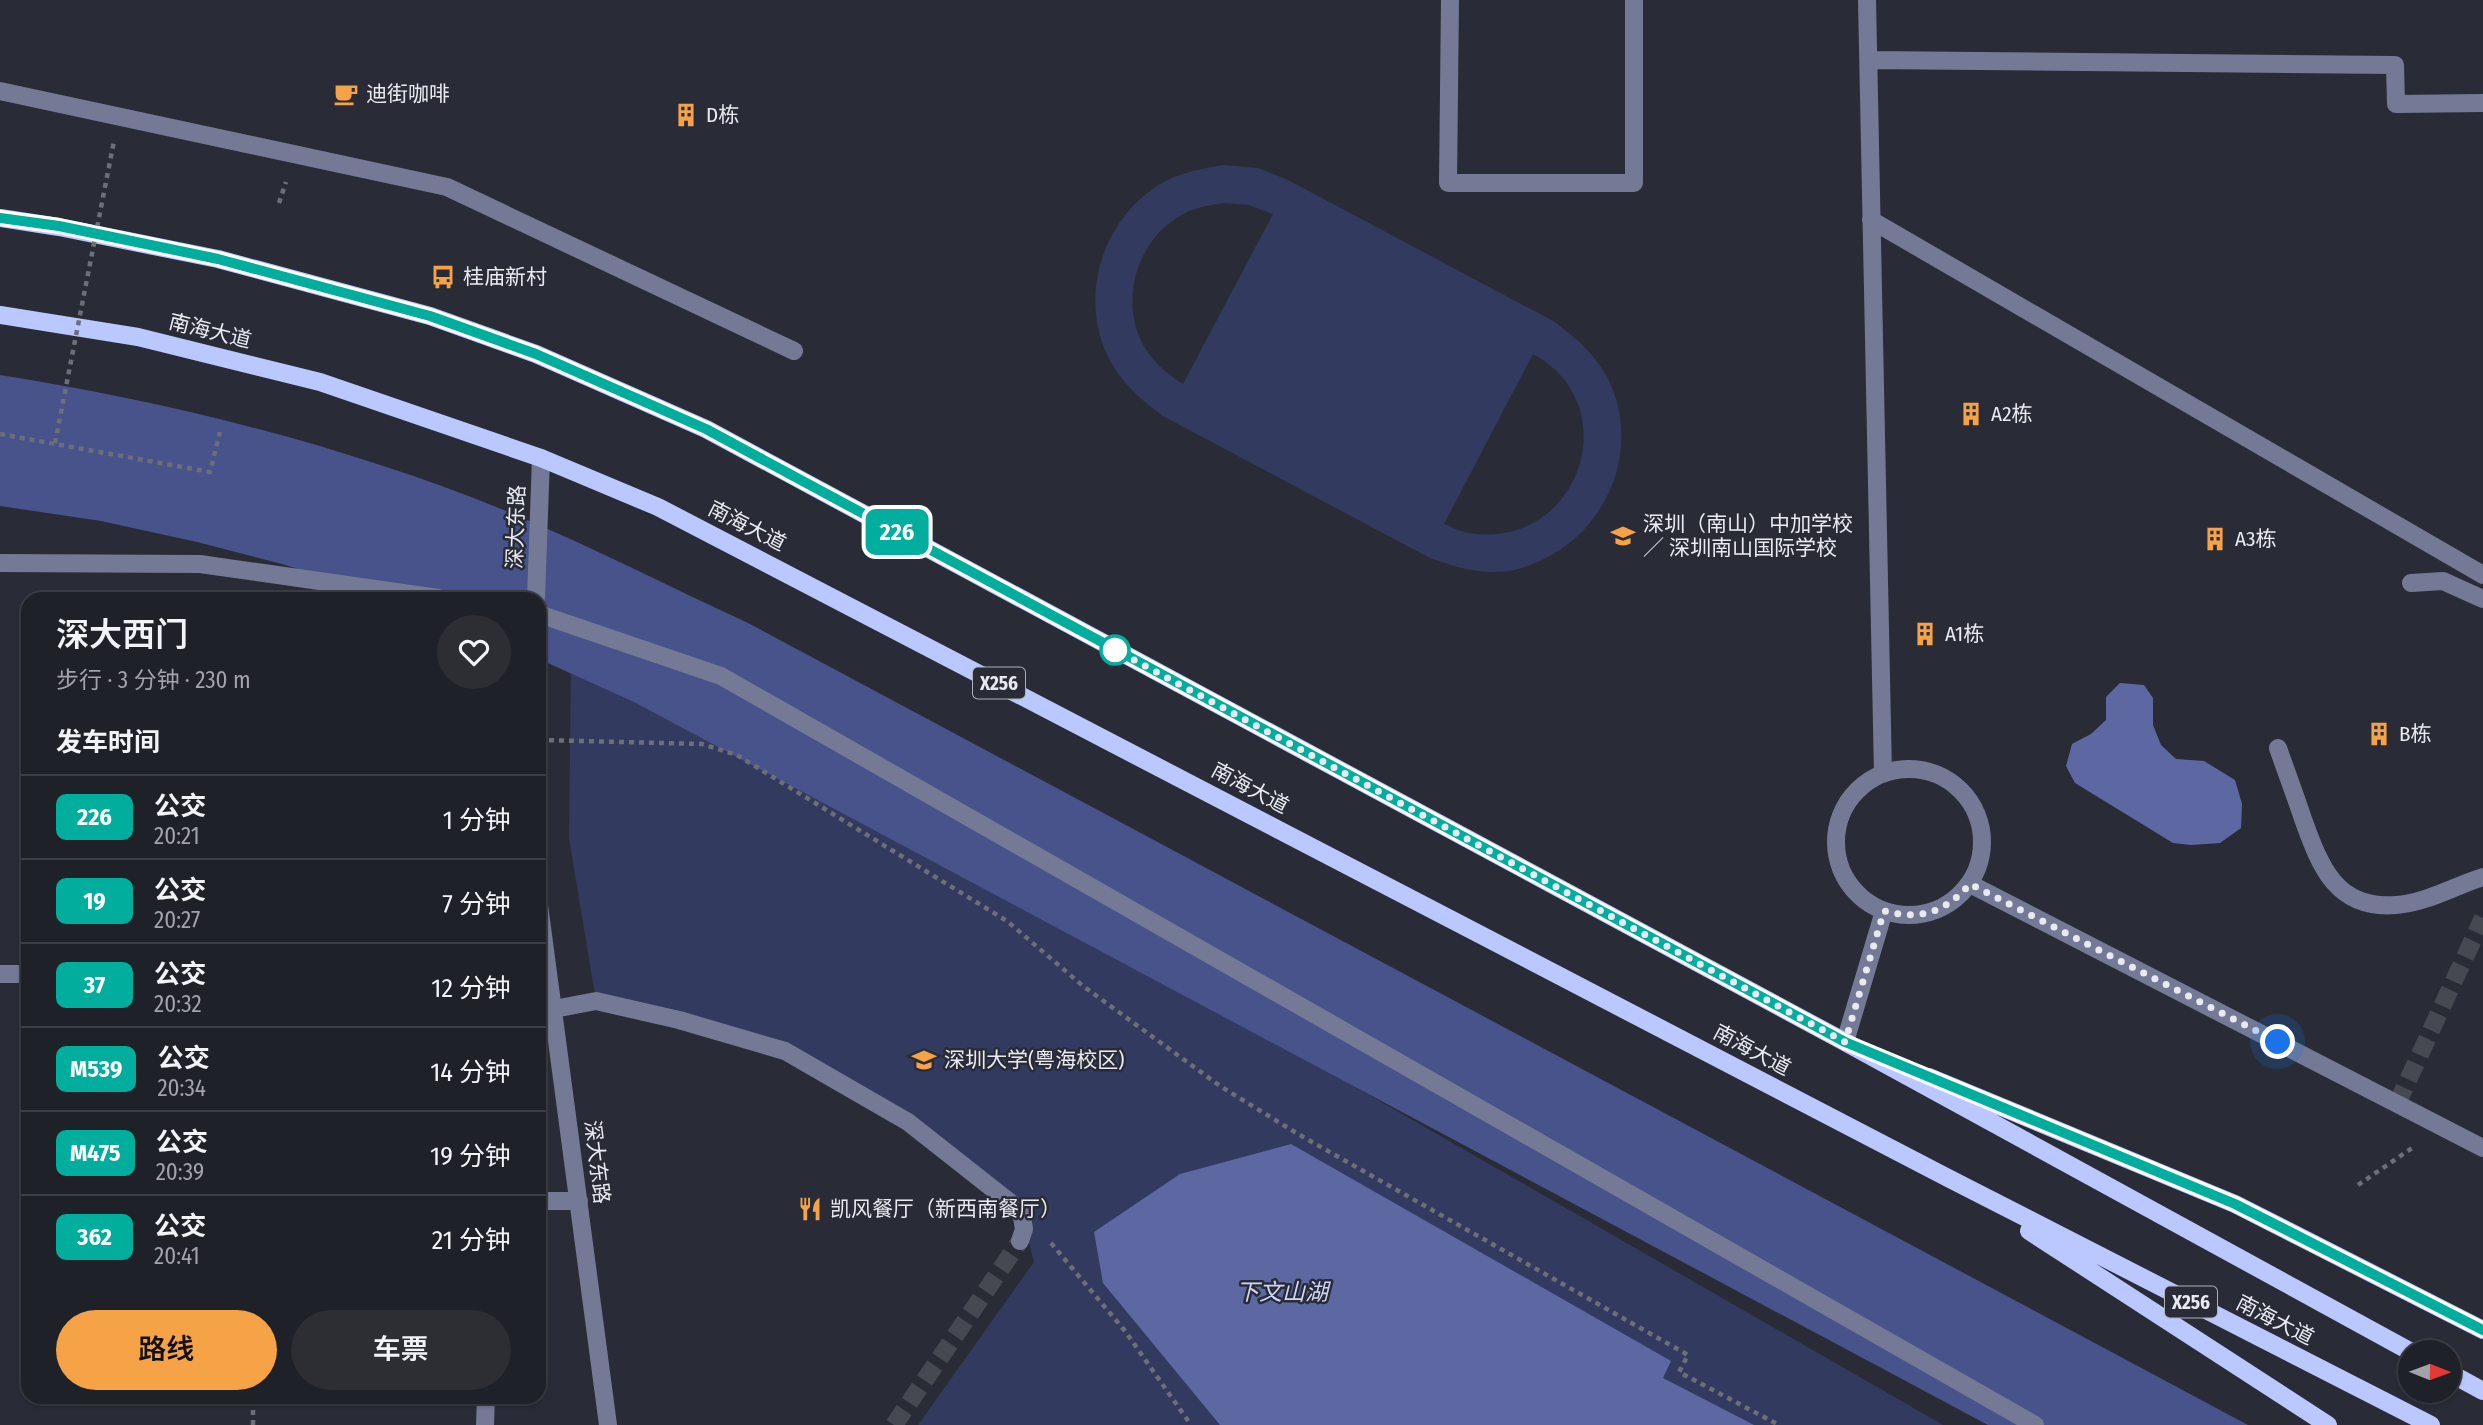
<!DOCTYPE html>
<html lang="zh">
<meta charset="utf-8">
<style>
body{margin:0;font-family:"Fira Sans Condensed","Noto Sans SC",sans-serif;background:#2c2e34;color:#f1f3f6;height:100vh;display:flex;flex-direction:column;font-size:26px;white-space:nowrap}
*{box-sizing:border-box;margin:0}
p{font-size:23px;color:#a1a3a8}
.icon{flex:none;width:38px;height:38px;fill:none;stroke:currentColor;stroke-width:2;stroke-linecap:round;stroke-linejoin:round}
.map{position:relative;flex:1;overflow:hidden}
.sheet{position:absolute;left:21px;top:592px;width:525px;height:812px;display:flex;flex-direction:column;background:#1f2128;border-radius:21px;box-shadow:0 2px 5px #0004,0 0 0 2px #3c3e45}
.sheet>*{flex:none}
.badge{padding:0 14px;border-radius:10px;font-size:24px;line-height:46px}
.needle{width:46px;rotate:91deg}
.fabs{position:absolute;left:2398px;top:1340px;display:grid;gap:14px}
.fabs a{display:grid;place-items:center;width:63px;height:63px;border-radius:50%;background:#1f2128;box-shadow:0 2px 5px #0004,0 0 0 2px #3c3e45;font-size:35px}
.you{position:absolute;width:35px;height:35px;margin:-18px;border:5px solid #fff;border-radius:50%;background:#1a73e8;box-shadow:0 0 0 10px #1a73e833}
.map>.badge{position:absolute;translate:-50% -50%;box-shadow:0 0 0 4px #fff}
h2{padding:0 35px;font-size:26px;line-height:63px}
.round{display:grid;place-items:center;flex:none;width:74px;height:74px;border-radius:37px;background:#2c2e34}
.overview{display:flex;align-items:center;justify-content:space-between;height:119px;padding:0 35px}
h1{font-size:33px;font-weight:600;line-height:52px}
.cta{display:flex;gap:14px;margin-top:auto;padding:14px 35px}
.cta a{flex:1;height:80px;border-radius:42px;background:#f6a247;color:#111;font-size:28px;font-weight:600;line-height:80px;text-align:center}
.cta a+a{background:#2c2e34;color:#f1f3f6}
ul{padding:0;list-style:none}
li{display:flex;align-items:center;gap:21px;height:84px;padding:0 35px;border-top:2px solid #3c3e45}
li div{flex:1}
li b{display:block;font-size:26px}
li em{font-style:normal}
li .badge{min-width:77px;font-weight:700;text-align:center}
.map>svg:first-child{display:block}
.green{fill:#333a60;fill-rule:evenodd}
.forest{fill:#48528b}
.water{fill:#5d68a3}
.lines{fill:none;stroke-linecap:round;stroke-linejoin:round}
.minor-tunnel{stroke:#464852;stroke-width:18;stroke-dasharray:18 9;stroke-linecap:butt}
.path{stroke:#6c6f78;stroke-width:4.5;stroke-dasharray:5 5;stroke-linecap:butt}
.minor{stroke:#747a95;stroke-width:18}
.major{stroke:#bbc8ff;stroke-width:18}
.path-bridge{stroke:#6c6f78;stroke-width:4.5;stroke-dasharray:5 5;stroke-linecap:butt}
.line-casing{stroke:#fff;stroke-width:16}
.line{stroke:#01ad9c;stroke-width:10}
.walk{stroke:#e9eaf1;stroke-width:7;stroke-dasharray:0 12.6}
.stop-dot{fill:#fff;stroke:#01ad9c;stroke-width:3.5}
.labels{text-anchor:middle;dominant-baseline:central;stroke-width:5;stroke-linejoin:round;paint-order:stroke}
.shield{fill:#292c36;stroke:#afb1b9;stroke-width:2}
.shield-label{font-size:19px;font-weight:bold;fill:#e9eaf1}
.poi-label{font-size:21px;fill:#e9eaf1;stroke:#292c36;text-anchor:start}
.street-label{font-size:21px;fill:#e9eaf1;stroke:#292c36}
.water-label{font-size:23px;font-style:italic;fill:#cdd5f8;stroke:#292c36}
</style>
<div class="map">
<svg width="2483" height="1425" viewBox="0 0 2483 1425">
<rect width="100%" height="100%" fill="#292c36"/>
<path class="green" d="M 1223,165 L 1258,168 L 1288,180 L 1553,321 C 1582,342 1606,364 1616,399 C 1635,463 1602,532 1542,560 C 1527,567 1508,573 1490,572 C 1468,571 1449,565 1428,557 L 1163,416 C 1145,403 1130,390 1117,372 C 1075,311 1097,225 1157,186 C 1177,173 1200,169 1223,165 ZM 1224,203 L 1249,205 L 1273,214 L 1183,384 C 1169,375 1156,365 1147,351 C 1118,308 1134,244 1178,217 C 1192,208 1208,205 1224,203 ZM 1533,354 C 1629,406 1578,551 1469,533 C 1461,532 1452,527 1444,524 Z
M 571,657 L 724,724 L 1943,1425 L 918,1425 L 1034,1262 L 1021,1212 L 908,1122 L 785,1051 L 596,1001 L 569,838 Z"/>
<path class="forest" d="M 0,375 C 176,403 351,447 516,515 C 594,548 670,587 746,622 L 2248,1425 L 1988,1425 L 634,702 L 539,659 L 539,598 L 390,598 L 282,564 L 197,542 L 101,521 L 0,506 Z"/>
<path class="water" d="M 2120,683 L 2144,685 L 2153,698 L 2153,725 L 2161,745 L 2176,759 L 2204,761 L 2235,780 L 2242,804 L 2241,828 L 2220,843 L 2191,845 L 2173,843 L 2075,783 L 2066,766 L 2072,744 L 2091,734 L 2106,720 L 2106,697 Z
M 1291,1144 L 1671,1361 L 1663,1378 L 1754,1425 L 1220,1425 L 1103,1283 L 1094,1232 L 1180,1174 Z"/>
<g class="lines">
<path class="minor-tunnel" d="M 2397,1104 L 2483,918
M 894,1425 L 1020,1241"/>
<path class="path" d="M 279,203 L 286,182
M 0,434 L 210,472 L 220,432
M 539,740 L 702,744 L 737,755 L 1007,921 L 1083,986 L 1220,1086 L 1298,1134 L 1688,1355 L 1679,1372 L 1779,1425
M 2358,1185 L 2415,1146
M 1051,1243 L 1125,1331 L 1191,1425
M 253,1425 L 253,1396"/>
<path class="minor" d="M 1450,0 L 1448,183 L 1634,183 L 1634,0
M 1867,0 L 1883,774
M 1869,60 L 2395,65 L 2396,104 L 2483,103
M 0,91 L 447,187 L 794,351
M 1871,220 L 2483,575
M 0,563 L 200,564 L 438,598
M 2411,583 L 2443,581 L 2483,599
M 536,598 L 541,458
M 539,614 L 721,676 L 2035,1425
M 2278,748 C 2286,771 2295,795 2303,819 C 2320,866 2336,910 2396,905 C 2426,903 2454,886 2483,877
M1836 842a73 73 0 1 1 146 0a73 73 0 1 1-146 0Z
M 1970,884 L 2483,1148
M 539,905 L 608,1425
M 0,974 L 28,974
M 554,1009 L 596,1001 L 679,1020 L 785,1051 L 908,1122 L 1021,1211 L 1024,1229 L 1020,1241
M 1845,1042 L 1884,911
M 539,1201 L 579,1201
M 485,1425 L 486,1396"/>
<path class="major" d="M 0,218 L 59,227 L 218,259 L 430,316 L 536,354 L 706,429 L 1845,1042 L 2413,1353
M 0,315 L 138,337 L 320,382 L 541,458 L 658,507 L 1950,1179 L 2431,1425
M 1929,1077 L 2235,1204 L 2483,1330
M 2029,1231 L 2328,1425
M 2448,1372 L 2483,1391"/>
<path class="path-bridge" d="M 55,443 L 114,141"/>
</g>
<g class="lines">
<g class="line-casing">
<path id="line" d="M 0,218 L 59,226 L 218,259 L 430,316 L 536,354 L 706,429 L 1845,1042 L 2235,1204 L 2483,1330"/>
</g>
<use href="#line" class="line"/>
<path class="walk" d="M 1115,650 L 1108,646 L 1845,1042 L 1884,911 C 1921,920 1944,913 1970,884 L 2278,1042"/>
</g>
<defs>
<g id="cafe-bare" transform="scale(1.89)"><path d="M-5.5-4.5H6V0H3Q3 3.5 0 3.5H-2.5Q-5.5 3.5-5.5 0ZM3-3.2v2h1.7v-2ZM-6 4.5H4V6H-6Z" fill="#f6a247" stroke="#292c36" stroke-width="2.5" paint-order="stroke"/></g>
<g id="building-bare" transform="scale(1.89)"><path d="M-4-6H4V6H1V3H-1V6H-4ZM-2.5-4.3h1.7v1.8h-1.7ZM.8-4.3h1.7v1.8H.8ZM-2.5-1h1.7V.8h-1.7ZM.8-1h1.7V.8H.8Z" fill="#f6a247" stroke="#292c36" stroke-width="2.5" paint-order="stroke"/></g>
<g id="bus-bare" transform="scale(1.89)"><path d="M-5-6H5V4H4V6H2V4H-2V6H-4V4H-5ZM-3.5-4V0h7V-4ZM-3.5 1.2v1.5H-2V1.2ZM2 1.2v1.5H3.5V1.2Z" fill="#f6a247" stroke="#292c36" stroke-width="2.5" paint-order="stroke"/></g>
<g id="school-bare" transform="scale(1.89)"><path d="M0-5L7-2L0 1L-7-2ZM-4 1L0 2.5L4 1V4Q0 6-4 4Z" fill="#f6a247" stroke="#292c36" stroke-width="2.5" paint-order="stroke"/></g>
<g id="university-bare" transform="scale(1.89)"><path d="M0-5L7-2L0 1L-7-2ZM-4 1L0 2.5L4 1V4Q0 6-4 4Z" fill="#f6a247" stroke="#292c36" stroke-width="2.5" paint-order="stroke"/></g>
<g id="restaurant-bare" transform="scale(1.89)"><path d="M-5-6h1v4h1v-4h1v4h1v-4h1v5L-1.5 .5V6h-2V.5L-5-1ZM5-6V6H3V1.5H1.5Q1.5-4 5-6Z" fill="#f6a247" stroke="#292c36" stroke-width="2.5" paint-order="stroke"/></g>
</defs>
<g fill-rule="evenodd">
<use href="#cafe-bare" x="346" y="94"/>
<use href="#building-bare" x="686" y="115"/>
<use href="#bus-bare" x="443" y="277"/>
<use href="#building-bare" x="1971" y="414"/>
<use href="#school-bare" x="1623" y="536"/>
<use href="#building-bare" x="2215" y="539"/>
<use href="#building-bare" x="1925" y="634"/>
<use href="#building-bare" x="2379" y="734"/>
<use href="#university-bare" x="924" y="1060"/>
<use href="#restaurant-bare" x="810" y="1209"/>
</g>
<circle class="stop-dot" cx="1115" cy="650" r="14"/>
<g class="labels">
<g class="shield">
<rect x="973" y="667.5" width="52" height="31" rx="5"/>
<rect x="2165" y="1286.5" width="52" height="31" rx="5"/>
</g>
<g class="shield-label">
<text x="999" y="683">X256</text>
<text x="2191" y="1302">X256</text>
</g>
<g class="poi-label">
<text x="366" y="94">迪街咖啡</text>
<text x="706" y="115">D栋</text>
<text x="463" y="277">桂庙新村</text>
<text x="1991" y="414">A2栋</text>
<text x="1643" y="524">深圳（南山）中加学校<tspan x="1643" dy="24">／ 深圳南山国际学校</tspan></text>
<text x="2235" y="539">A3栋</text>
<text x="1945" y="634">A1栋</text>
<text x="2399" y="734">B栋</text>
<text x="944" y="1060">深圳大学(粤海校区)</text>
<text x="830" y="1209">凯风餐厅（新西南餐厅）</text>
</g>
<g class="street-label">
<text transform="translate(210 331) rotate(14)">南海大道</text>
<text transform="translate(747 526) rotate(27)">南海大道</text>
<text transform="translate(516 527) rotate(-88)">深大东路</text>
<text transform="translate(1250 788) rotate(28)">南海大道</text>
<text transform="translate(1752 1050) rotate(28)">南海大道</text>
<text transform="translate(597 1162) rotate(83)">深大东路</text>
<text transform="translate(2275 1320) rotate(27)">南海大道</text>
</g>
<g class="water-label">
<text x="1282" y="1292">下文山湖</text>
</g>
</g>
</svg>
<div class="fabs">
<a><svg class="needle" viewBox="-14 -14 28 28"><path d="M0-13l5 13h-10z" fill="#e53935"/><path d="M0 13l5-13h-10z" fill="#a1a3a8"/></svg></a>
</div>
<div class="you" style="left:2278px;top:1042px"></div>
<b class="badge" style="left:897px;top:532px;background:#01ad9c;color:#fff">226</b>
<section class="sheet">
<div class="overview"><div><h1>深大西门</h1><p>步行 · 3 分钟 · 230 m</p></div><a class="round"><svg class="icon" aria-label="heart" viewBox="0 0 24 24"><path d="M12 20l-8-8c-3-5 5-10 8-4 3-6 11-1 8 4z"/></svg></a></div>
<h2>发车时间</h2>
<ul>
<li><span class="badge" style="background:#01ad9c;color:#fff">226</span><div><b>公交</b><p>20:21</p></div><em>1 分钟</em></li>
<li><span class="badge" style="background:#01ad9c;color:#fff">19</span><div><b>公交</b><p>20:27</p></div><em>7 分钟</em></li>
<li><span class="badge" style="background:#01ad9c;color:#fff">37</span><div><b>公交</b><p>20:32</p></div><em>12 分钟</em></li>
<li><span class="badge" style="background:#01ad9c;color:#fff">M539</span><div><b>公交</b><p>20:34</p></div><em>14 分钟</em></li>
<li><span class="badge" style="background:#01ad9c;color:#fff">M475</span><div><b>公交</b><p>20:39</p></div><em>19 分钟</em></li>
<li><span class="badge" style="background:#01ad9c;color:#fff">362</span><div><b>公交</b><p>20:41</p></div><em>21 分钟</em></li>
</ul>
<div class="cta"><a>路线</a><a>车票</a></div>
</section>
</div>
